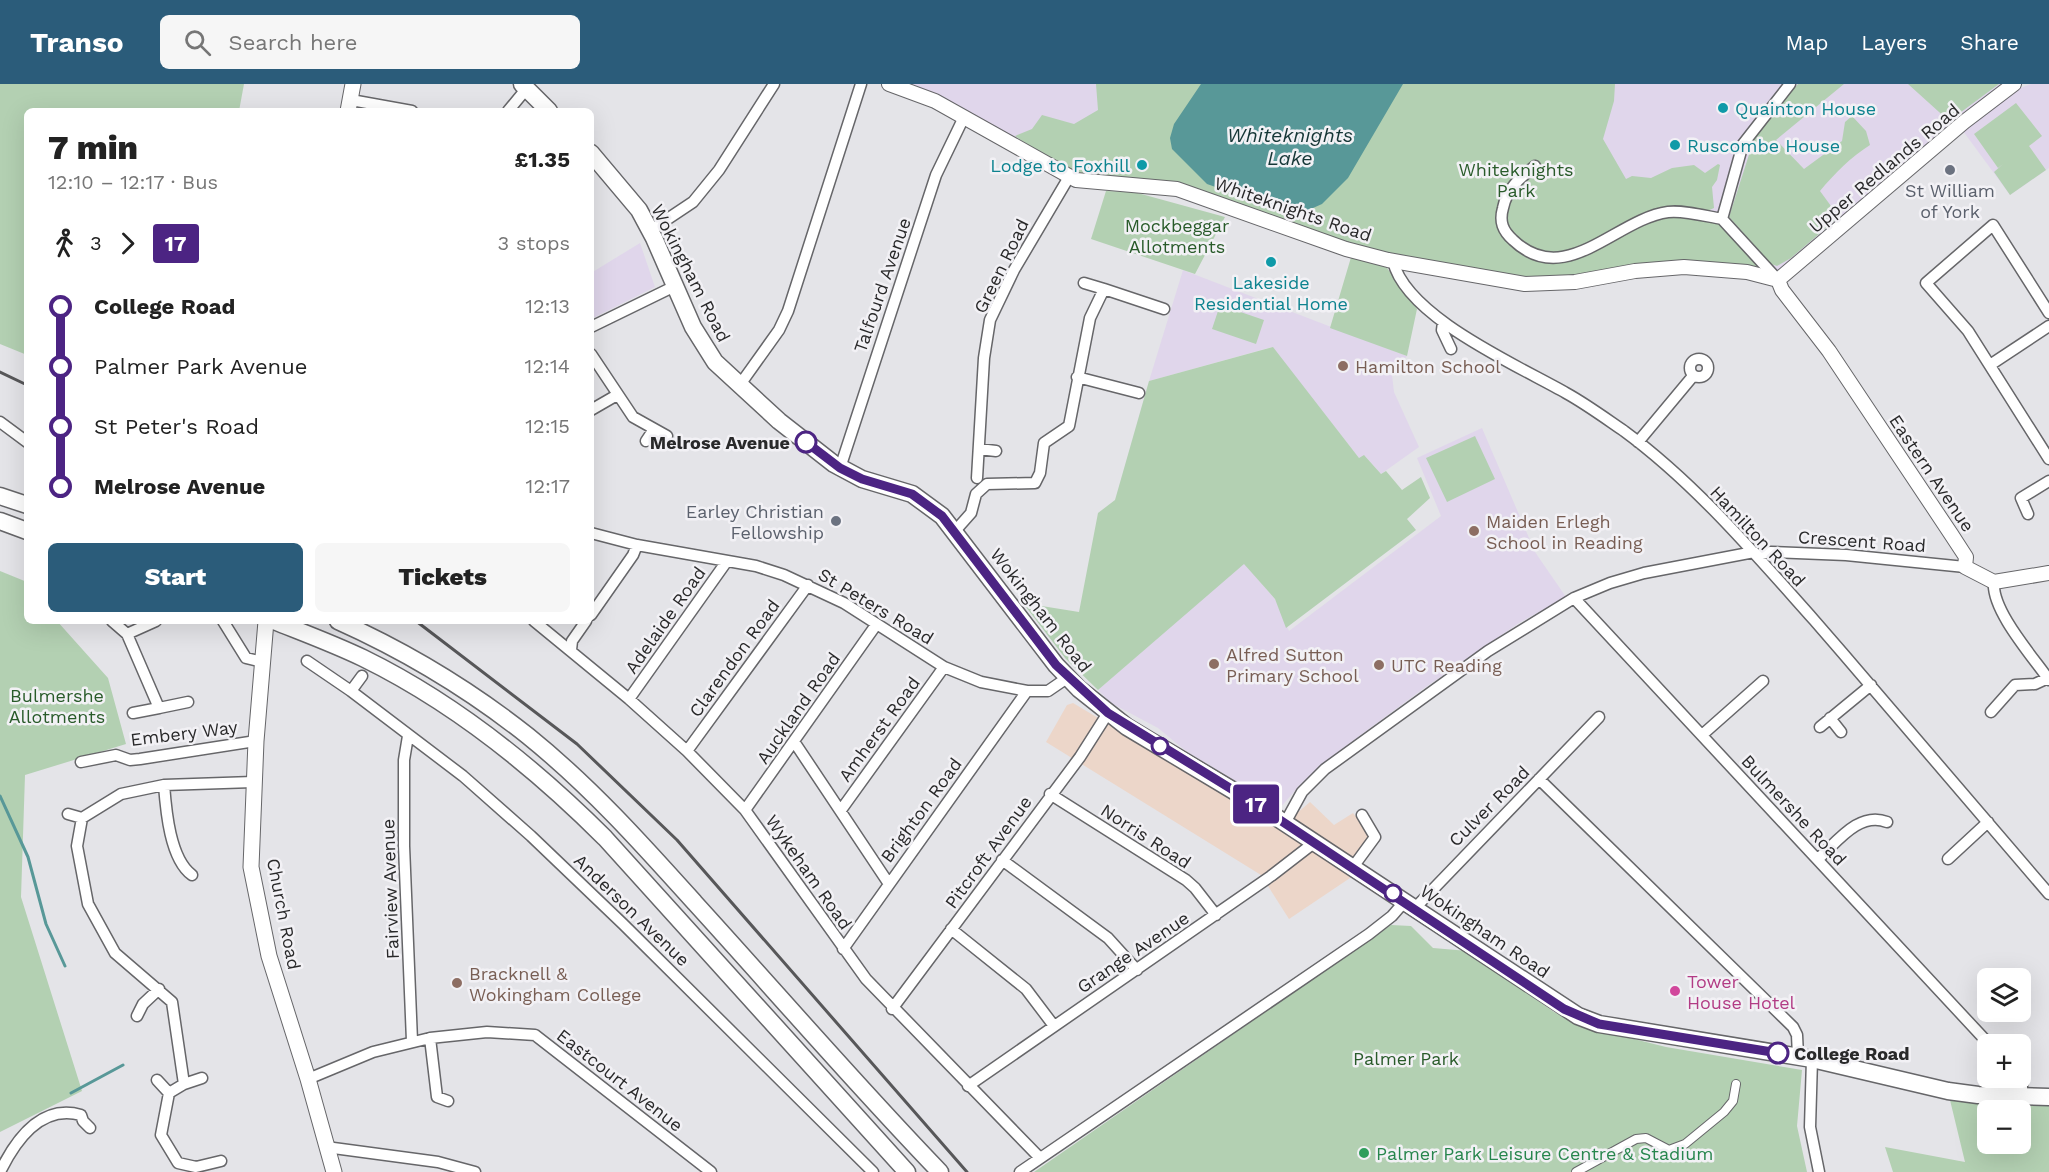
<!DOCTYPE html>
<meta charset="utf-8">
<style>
body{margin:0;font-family:"Work Sans",sans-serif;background:#f6f6f6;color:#222;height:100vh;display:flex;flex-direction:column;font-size:22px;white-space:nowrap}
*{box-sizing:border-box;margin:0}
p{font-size:20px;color:#767676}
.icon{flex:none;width:33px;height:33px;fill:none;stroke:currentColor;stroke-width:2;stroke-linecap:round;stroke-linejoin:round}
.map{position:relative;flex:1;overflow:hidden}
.sheet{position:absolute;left:24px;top:24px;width:570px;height:516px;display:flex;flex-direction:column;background:#fff;border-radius:9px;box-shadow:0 6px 24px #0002}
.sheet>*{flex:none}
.badge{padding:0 12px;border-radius:4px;font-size:21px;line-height:39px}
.buttons{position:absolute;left:1977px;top:884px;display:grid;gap:12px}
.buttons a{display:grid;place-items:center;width:54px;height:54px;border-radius:9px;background:#fff;box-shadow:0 6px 24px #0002;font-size:30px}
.map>.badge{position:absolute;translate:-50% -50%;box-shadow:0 0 0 3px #fff}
.legs{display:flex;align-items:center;gap:9px;height:66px;padding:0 24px;font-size:20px}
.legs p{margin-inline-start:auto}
.headline{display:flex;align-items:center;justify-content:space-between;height:102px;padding:0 24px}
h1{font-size:33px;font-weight:800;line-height:45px}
.cta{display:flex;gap:12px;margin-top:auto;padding:12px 24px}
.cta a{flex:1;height:69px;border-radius:9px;background:#2b5c7a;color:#fff;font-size:24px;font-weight:800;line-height:69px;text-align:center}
.cta a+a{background:#f6f6f6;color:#222}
ul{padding:0 24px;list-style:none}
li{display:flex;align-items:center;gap:21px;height:60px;font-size:22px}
li i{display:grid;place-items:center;width:9px;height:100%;margin:0 8px;background:currentColor}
li i::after{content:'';width:15px;height:15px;margin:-8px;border:4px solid;border-radius:50%;background:#fff}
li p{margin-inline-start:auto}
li:first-child i{background:linear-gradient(#0000 50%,currentColor 0)}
li:last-child i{background:linear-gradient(currentColor 50%,#0000 0)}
header{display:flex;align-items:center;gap:36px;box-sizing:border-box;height:84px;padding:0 30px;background:#2b5c7a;color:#fff}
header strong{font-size:28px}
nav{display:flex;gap:33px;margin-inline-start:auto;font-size:21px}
.search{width:420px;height:54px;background:#f6f6f6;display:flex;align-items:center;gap:15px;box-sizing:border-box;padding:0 21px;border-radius:9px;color:#767676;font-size:22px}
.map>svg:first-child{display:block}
.commercial{fill:#ecd6c9}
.education{fill:#e0d6eb}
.green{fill:#b3d0b2;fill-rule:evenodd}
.water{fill:#589898}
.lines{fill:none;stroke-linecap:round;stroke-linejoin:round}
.stream{stroke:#589898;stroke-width:3}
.pedestrian-casing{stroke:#666669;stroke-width:10}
.minor-casing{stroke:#666669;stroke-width:13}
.tertiary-casing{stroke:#666669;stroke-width:16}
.secondary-casing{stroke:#666669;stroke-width:17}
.primary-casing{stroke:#666669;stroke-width:19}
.pedestrian{stroke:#fff;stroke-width:8}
.minor{stroke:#fff;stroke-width:10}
.tertiary{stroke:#fff;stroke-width:14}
.secondary{stroke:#fff;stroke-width:15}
.primary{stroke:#fff;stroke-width:16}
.rail{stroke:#575759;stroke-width:3}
.line-1-casing{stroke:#fff;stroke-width:14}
.line-1{stroke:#4c2483;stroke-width:9}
.culture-dot{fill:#0f9aa8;stroke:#f2f1f5;stroke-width:2}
.worship-dot{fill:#6b7280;stroke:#f2f1f5;stroke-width:2}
.education-dot{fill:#8d6e63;stroke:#f2f1f5;stroke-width:2}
.stop-1-dot{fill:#fff;stroke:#4c2483;stroke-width:3}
.hotel-dot{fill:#d1479c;stroke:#f2f1f5;stroke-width:2}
.leisure-dot{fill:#2e9e5b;stroke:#f2f1f5;stroke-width:2}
.labels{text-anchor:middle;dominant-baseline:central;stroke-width:5;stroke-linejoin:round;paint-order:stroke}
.culture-label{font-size:18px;fill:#0d838f;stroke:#f2f1f5;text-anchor:start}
.street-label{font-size:18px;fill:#29292a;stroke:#f2f1f5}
.park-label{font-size:18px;fill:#295b2a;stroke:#f2f1f5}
.worship-label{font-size:18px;fill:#5b616d;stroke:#f2f1f5}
.education-label{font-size:18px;fill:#785e54;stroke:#f2f1f5;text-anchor:start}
.stop-label{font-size:18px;font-weight:bold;fill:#29292a;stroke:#f2f1f5;text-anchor:end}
.hotel-label{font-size:18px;fill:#b23c85;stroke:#f2f1f5;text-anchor:start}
.leisure-label{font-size:18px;fill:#27864d;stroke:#f2f1f5;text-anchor:start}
.water-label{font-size:20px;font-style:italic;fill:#163737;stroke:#f2f1f5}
</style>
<header>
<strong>Transo</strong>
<div class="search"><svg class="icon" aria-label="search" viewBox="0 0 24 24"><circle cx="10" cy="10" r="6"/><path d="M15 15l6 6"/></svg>Search here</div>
<nav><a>Map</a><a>Layers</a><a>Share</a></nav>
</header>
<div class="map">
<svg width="2049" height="1088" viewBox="0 0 2049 1088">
<rect width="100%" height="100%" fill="#e4e4e8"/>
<path class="commercial" d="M 1073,619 L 1281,743 L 1310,718 L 1334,741 L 1353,729 L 1374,756 L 1353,792 L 1289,835 L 1261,791 L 1046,658 L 1067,621 Z"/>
<path class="education" d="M 891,0 L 2004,0 L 1958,33 L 1842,139 L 1773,191 L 1747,183 L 1528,195 L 1399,171 L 1202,110 L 1103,97 Z
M 2031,0 L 2049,0 L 2049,84 L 2010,111 L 1963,47 L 2018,5 Z
M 640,159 L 655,203 L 591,235 L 591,189 Z
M 1183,186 L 1407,272 L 1392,291 L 1394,308 L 1419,363 L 1381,390 L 1365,372 L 1359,374 L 1272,263 L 1149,297 Z
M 1482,344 L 1535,468 L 1566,513 L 1519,539 L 1423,605 L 1335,670 L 1299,702 L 1280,724 L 1186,667 L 1158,644 L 1111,619 L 1098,606 L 1244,479 L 1275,515 L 1289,547 L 1441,432 L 1417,374 Z"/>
<path class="green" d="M 0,0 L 244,0 L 239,27 L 27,27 L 27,271 L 0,260 Z
M 1096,0 L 1615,0 L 1614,17 L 1603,55 L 1626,95 L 1632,92 L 1651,94 L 1672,84 L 1694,81 L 1705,89 L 1718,80 L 1720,81 L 1717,96 L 1712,103 L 1714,124 L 1705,128 L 1722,135 L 1773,191 L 1747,183 L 1576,196 L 1538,195 L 1345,163 L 1202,110 L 1070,91 L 1015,52 L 1032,45 L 1042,31 L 1074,40 L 1098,26 Z
M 1798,0 L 1844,0 L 1776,56 L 1804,85 L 1842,57 L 1845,38 L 1852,32 L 1866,47 L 1870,61 C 1851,73 1835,89 1820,107 L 1839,133 L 1791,174 L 1777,182 L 1771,180 L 1729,133 L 1754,55 L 1775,24 Z
M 1908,0 L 1999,0 L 1949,37 Z
M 2016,19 L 2042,52 L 2029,62 L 2046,86 L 2010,111 L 1994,88 L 2003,80 L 1998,84 L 1974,50 Z
M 1106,107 L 1134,108 L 1225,133 L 1195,190 L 1091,155 Z
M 1352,170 L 1387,184 L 1417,225 L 1407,272 L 1330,244 Z
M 1220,221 L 1264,236 L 1256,260 L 1212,245 Z
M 1273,263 L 1359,374 L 1364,371 L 1381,390 L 1386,387 L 1402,406 L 1421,393 L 1430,414 L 1407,435 L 1416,446 L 1286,544 L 1275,515 L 1244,480 L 1098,606 L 1065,574 L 1023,519 L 1079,528 L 1098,429 L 1115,416 L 1149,297 Z
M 1475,352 L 1495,395 L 1447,418 L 1426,374 Z
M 0,487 L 27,498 L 27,537 L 57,537 L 108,594 L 126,660 L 25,691 L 21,813 L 82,1007 L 0,1048 Z
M 1391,841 L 1411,842 L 1433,864 L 1468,867 L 1554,928 L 1575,937 L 1606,948 L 1666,963 L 1802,986 L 1797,1042 L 1807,1088 L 1034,1088 Z
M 1950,1016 L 2005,1022 L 2049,1022 L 2049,1088 L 1893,1088 L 1885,1063 L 1965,1078 ZM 1988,1026 L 2020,1026 L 2020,1059 L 1988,1059 Z"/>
<path class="water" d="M 1201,0 L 1403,0 L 1348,94 L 1322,120 L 1304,128 L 1300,133 L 1207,100 L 1172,65 L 1170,54 L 1174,40 Z"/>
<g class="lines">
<path class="stream" d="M 0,712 L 28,773 L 46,840 L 65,882
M 71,1009 L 123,981"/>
<g class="pedestrian-casing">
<path id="pedestrian" d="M 1665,1072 L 1669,1066 L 1685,1060 L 1724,1028 L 1733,1017 L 1736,1000
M 1576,1088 L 1636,1055 L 1646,1054 L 1669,1066"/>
</g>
<g class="minor-casing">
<path id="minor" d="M 351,16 L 412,27
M 508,27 L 527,4
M 1535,82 C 1520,94 1507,104 1503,124 C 1499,138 1503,147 1513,156 C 1565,206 1616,135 1668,128 C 1684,126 1705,132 1722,135 L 1778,196
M 1722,135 L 1743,60 L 1790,0
M 651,146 L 693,118 L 719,86 L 774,0
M 1393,177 C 1406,233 1519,282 1566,309 C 1586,320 1605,334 1624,347 C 1696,400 1755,470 1814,536 C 1893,627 1971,719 2049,810
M 1104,205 L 1164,225
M 2049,229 L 1993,141 L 1926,199 L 1968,247 L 2049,375
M 1443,238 L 1442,246 L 1451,265
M 591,243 L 675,202
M 591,270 L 633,333 L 667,352
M1690 284a9 9 0 1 1 18 0a9 9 0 1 1-18 0Z
M 1990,281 L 2049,242
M 1077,293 L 1139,309
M 739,302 L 779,246 L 788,227 L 861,0
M 591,326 L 617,311
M 0,338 L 27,358
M 646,357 L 654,345
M 1638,358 L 1693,292
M 979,365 L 996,367
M 840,384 L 936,91 L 964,33
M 977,394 L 984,274 L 990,236 L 1014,186 L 1069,93
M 2028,430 L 2021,414 L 2049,397
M 955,447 L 971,429 L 976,410 L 987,400 L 1035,399 L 1040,389 L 1044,359 L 1069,342 L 1090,234 L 1104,205 L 1084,199
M 591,449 L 637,461 L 756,482 L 784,491 L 844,519 L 944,583 L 981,598 L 1027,607 L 1048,607 L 1067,594
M 1757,471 L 1771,468 L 1846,471 L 1965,483
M 1994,498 C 1991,526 2033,573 2049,596
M 1574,514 L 1989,960
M 591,531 L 633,471 L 637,461
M 112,537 L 127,550 L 156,537
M 223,537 L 246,574 L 263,578
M 534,537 L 629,615 L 687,667 L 745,726 L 866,895 L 1040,1074
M 127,550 L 159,624 L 133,629
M 571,566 L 572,557 L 586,537
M 307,577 L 351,607
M 362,592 L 351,607 L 463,692 L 531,752 L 623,840 L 873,1088
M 629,615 L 727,477
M 159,624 L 188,618
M 1991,628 L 2015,601 L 2035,600 L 2048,594
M 1830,634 L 1841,648
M 1820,643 L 1871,601
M 1702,651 L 1763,597
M 408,652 L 404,676 L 404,762 L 412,957
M 795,659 L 889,800
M 687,667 L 808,501
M 81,678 L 116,671 L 130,676 L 140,675 L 256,657
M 1539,695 L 1793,943 L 1797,951 L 1798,972
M 164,701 C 166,727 170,775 192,791
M 1050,710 L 1186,796 L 1195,804 L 1216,831
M 745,726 L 876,541
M 841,726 L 944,583
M 68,730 L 82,734 L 121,710 L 164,701 L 253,698
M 82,734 L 77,762 L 88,820 L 115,869 L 172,918 L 184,1000 L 169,1009 L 161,1051 L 178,1079 L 196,1083 L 221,1077
M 1285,739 L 1302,708 L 1325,685 L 1488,567 L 1574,514 L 1610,499 L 1644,489 L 1754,468
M 1818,775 C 1837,758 1859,727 1887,738
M 1948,775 L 1988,738
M 1002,776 L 1108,854 L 1137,886
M 1353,783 L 1375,753 L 1362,731
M 1415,824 L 1599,633
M 951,845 L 1026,905 L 1054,942
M 843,865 L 1027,607
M 892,925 L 1080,673 L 1108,629
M 137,932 L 143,920 L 159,905
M 430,954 L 437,1013 L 448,1017
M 1812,975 L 1810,1043 L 1819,1088
M 2019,993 L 2022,997 L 2022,1013
M 308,995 L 373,968 L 430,954 L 487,948 L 535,951 L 711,1088
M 157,996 L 169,1009
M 184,1000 L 202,994
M 968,1002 L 1271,792 L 1315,758
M 326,1063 L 438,1078 L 475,1088
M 0,1088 C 16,1055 42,1020 81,1031 L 83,1037 L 90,1044
M 1020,1088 L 1369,850 L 1392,832 L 1405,817"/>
</g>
<g class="tertiary-casing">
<path id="tertiary" d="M 889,0 L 935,17 L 1076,96 L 1177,105 L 1346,165 L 1388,176 L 1525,200 L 1575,198 L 1635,187 L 1684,183 L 1747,188 L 1778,196
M 1778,196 L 1782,206 L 1829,267 L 1951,450 L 1966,473 L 1965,483 L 1994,498 L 2049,489
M 1778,196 L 1964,38 L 2014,0"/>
</g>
<g class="secondary-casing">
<path id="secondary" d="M 348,27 L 353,0
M 266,537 L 256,657 L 251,783 L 269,872 L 308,995 L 334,1088"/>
</g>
<g class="primary-casing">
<path id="primary" d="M 522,0 L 549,27
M 591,69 L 639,126 L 654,154 L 693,243 L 715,278 L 779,337 L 834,380 L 862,395 L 912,410 L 942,432 L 1056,581 L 1079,605 L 1127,643 L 1259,722 L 1578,932 L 1599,940 L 1812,975 L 1948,1007 L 1978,1011 L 2049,1013
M 0,412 L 27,421
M 0,437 L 27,447
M 274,537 C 304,549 334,560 363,574 C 453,618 534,683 605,754 L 907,1088
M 338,537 C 405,567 470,606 528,652 C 590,702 642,760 695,819 C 777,909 856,1001 940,1088"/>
</g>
<use href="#pedestrian" class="pedestrian"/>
<use href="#minor" class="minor"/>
<use href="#tertiary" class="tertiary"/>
<use href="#secondary" class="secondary"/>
<use href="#primary" class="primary"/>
<path class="rail" d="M 0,288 L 27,301
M 416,537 L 577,660 L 677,756 L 967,1088"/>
</g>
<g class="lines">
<g class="line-1-casing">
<path id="line-1" d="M 806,358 L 840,384 L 862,395 L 912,410 L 942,432 L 1056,581 L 1108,629 L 1259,722 L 1564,925 L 1599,940 L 1778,969"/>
</g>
<use href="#line-1" class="line-1"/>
</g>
<g class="culture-dot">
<circle cx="1723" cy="24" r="6"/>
<circle cx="1675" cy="61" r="6"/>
<circle cx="1142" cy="81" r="6"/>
<circle cx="1271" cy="178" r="6"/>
</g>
<g class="worship-dot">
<circle cx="1950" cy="86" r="6"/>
<circle cx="836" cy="437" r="6"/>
</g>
<g class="education-dot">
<circle cx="1343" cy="282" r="6"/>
<circle cx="1474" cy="447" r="6"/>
<circle cx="1214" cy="580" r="6"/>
<circle cx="1379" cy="581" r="6"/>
<circle cx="457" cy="899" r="6"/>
</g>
<g class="stop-1-dot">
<circle cx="806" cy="358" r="10"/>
<circle cx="1160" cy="662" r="8"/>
<circle cx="1393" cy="809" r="8"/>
<circle cx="1778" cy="969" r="10"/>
</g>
<circle class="hotel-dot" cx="1675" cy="907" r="6"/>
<circle class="leisure-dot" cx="1364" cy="1069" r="6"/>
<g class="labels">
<g class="culture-label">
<text x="1735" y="24">Quainton House</text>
<text x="1687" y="61">Ruscombe House</text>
<text x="1130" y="81" text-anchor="end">Lodge to Foxhill</text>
<text x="1271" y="198" text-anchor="middle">Lakeside<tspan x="1271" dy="21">Residential Home</tspan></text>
</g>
<g class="street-label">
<text transform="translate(1884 84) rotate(-40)">Upper Redlands Road</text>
<text transform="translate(1293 125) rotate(19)">Whiteknights Road</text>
<text transform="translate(1001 182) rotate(-64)">Green Road</text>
<text transform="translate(691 189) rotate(63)">Wokingham Road</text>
<text transform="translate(882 201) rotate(-71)">Talfourd Avenue</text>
<text transform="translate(1932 389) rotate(56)">Eastern Avenue</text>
<text transform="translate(1758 452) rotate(47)">Hamilton Road</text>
<text transform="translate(1862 457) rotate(4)">Crescent Road</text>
<text transform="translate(876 522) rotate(31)">St Peters Road</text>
<text transform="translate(1041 526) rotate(52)">Wokingham Road</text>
<text transform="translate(665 536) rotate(-55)">Adelaide Road</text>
<text transform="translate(734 574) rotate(-54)">Clarendon Road</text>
<text transform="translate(798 624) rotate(-55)">Auckland Road</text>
<text transform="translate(879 645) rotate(-54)">Amherst Road</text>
<text transform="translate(184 649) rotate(-7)">Embery Way</text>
<text transform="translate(1489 722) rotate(-45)">Culver Road</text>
<text transform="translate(921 726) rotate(-54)">Brighton Road</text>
<text transform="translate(1794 726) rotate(47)">Bulmershe Road</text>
<text transform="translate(1146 752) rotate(33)">Norris Road</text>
<text transform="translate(988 768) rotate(-54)">Pitcroft Avenue</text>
<text transform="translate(809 788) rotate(55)">Wykeham Road</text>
<text transform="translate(390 805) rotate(-92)">Fairview Avenue</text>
<text transform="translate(632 826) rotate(44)">Anderson Avenue</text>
<text transform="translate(284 830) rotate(79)">Church Road</text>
<text transform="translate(1485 847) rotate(34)">Wokingham Road</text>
<text transform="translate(1133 868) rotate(-34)">Grange Avenue</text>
<text transform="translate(620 996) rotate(38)">Eastcourt Avenue</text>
</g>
<g class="park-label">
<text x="1516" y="85">Whiteknights<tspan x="1516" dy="21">Park</tspan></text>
<text x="1177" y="141">Mockbeggar<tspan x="1177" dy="21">Allotments</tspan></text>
<text x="57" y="611">Bulmershe<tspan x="57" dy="21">Allotments</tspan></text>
<text x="1406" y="974">Palmer Park</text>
</g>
<g class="worship-label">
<text x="1950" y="106">St William<tspan x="1950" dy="21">of York</tspan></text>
<text x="824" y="427" text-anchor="end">Earley Christian<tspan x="824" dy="21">Fellowship</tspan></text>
</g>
<g class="education-label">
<text x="1355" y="282">Hamilton School</text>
<text x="1486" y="437">Maiden Erlegh<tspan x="1486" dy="21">School in Reading</tspan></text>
<text x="1226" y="570">Alfred Sutton<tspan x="1226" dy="21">Primary School</tspan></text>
<text x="1391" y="581">UTC Reading</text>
<text x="469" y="889">Bracknell &amp;<tspan x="469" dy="21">Wokingham College</tspan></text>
</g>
<g class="stop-label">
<text x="790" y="358">Melrose Avenue</text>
<text x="1794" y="969" text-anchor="start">College Road</text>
</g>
<g class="hotel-label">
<text x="1687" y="897">Tower<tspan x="1687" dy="21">House Hotel</tspan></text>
</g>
<g class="leisure-label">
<text x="1376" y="1069">Palmer Park Leisure Centre &amp; Stadium</text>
</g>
<g class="water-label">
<text x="1290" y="51">Whiteknights<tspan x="1290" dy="23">Lake</tspan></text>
</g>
</g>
</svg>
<div class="buttons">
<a><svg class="icon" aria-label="layers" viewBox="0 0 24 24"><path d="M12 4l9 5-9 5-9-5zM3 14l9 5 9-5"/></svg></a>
<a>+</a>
<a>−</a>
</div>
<b class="badge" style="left:1256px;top:720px;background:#4c2483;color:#fff">17</b>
<section class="sheet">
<div class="headline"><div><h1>7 min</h1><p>12:10 – 12:17 · Bus</p></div><b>£1.35</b></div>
<div class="legs"><svg class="icon" aria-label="walk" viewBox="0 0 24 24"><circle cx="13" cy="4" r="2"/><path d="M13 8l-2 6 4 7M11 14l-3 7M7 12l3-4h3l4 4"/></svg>3<svg class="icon" aria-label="forward" viewBox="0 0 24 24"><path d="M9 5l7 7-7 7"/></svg><b class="badge" style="background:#4c2483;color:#fff">17</b><p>3 stops</p></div>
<ul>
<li><i style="color:#4c2483"></i><b>College Road</b><p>12:13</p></li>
<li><i style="color:#4c2483"></i><span>Palmer Park Avenue</span><p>12:14</p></li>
<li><i style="color:#4c2483"></i><span>St Peter's Road</span><p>12:15</p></li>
<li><i style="color:#4c2483"></i><b>Melrose Avenue</b><p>12:17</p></li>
</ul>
<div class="cta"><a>Start</a><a>Tickets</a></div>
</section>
</div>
